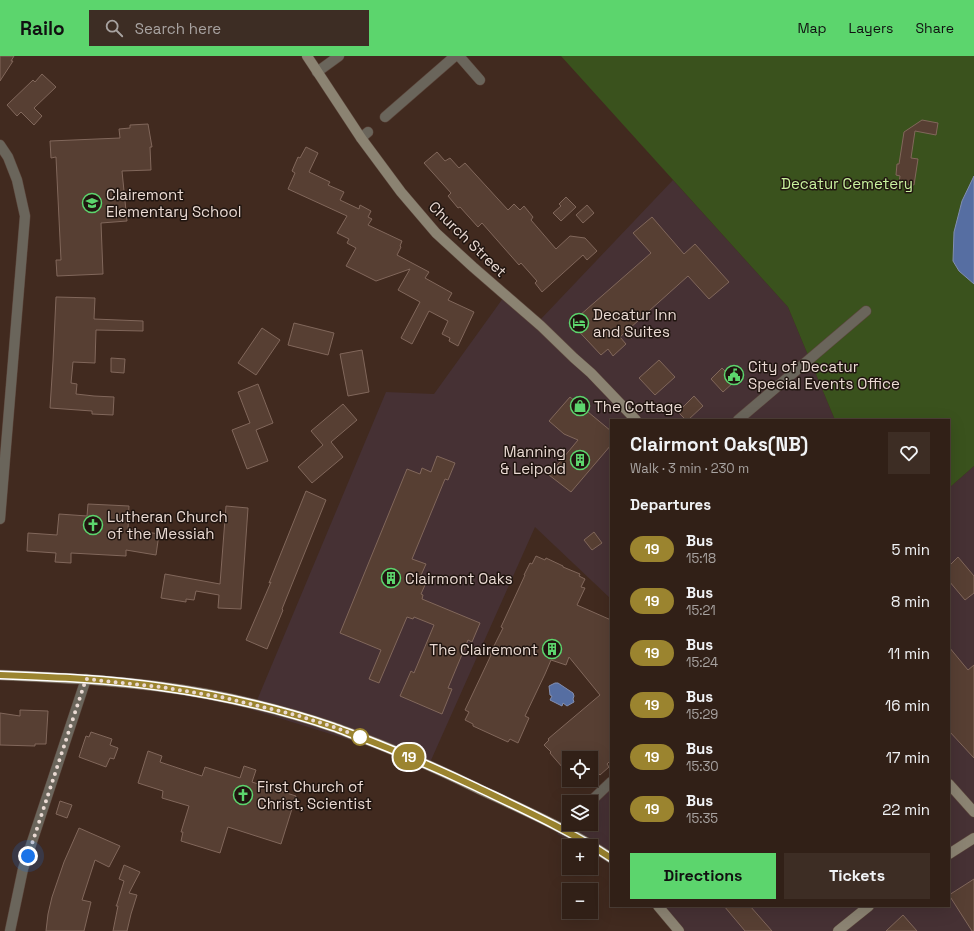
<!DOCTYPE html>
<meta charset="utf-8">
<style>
body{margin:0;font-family:"Space Grotesk",sans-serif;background:#3d2d24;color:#f1f3f6;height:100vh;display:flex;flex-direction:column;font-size:15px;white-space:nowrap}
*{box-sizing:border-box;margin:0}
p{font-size:13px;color:#a8a3a1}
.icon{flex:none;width:22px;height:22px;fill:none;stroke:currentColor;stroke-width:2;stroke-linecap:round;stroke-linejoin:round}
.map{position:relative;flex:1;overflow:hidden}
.details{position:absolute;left:610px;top:363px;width:340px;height:488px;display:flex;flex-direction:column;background:#312017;border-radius:0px;box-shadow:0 4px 16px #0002,0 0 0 1px #4c3e36}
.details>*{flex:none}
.badge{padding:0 8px;border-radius:13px;font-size:14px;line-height:26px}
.fabs{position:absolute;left:562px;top:695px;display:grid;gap:8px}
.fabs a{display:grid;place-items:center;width:36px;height:36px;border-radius:0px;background:#312017;box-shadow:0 4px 16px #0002,0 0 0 1px #4c3e36;font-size:20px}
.you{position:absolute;width:20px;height:20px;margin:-10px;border:3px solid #fff;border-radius:50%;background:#1a73e8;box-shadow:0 0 0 6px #1a73e833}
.map>.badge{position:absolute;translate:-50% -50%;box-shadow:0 0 0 2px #fff}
h2{padding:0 20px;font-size:15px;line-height:36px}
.round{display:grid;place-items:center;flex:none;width:42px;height:42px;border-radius:0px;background:#3d2d24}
.headline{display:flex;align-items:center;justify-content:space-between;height:68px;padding:0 20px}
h1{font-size:19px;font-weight:700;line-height:30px}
.button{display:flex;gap:8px;margin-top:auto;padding:8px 20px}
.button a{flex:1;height:46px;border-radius:0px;background:#5cd56d;color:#111;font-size:16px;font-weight:700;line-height:46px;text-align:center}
.button a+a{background:#3d2d24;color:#f1f3f6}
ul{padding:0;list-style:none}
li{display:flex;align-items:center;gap:12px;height:52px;padding:0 20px}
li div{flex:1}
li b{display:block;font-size:15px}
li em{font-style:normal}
li .badge{min-width:44px;font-weight:700;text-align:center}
header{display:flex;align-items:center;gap:24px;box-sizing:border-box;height:56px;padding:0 20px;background:#5cd56d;color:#111}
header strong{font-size:19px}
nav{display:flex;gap:22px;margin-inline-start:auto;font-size:14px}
.search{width:280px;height:36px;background:#3d2d24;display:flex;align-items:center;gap:10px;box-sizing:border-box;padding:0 14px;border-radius:0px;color:#a8a3a1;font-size:15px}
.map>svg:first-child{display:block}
.commercial{fill:#463134}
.green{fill:#3a521d}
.water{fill:#566ea2;stroke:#828eb1}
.building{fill:#573f33;stroke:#81675b}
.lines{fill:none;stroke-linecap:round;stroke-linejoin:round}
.street-casing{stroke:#5c463c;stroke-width:11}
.secondary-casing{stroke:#5c463c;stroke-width:11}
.street{stroke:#6a655b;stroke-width:10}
.secondary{stroke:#8b8372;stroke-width:10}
.line-casing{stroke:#fff;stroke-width:9}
.line{stroke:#9b842f;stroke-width:6}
.walk{stroke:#eadad3;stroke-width:4;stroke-dasharray:0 7.2}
.stop-dot{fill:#fff;stroke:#9b842f;stroke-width:2}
.labels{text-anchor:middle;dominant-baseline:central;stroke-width:3;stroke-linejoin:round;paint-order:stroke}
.park-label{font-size:15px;fill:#c9f19e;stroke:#201510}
.poi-label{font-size:15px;fill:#eadad3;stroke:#201510;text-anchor:start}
.street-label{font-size:15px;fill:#eadad3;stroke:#201510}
</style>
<header>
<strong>Railo</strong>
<div class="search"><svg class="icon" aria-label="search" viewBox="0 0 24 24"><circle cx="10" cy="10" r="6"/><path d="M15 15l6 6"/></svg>Search here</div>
<nav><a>Map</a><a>Layers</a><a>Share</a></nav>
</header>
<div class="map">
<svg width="974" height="875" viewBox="0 0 974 875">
<rect width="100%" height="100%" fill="#412a1f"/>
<path class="commercial" d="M 673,124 L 788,251 L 835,364 L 611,364 L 611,543 L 535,471 L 428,711 L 392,697 L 253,654 L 386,336 L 434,338 L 506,238 L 540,264 Z
M 974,410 L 974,875 L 680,875 L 659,850 L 949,850 L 949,432 Z
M 611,726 L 611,808 L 591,797 L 591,790 L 579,790 L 557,778 L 569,766 L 569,768 L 591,768 L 591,746 Z"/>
<path class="green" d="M 561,0 L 974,0 L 974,410 L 949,432 L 949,364 L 835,364 L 788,251 Z"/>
<path class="water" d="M 974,120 L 974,228 L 959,215 L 953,205 L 954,176 L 962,145 Z
M 555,627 L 558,627 L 573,637 L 574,640 L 573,643 L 574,646 L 567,650 L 563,647 L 562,650 L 550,644 L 552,640 L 550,639 L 549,630 Z"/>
<path class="building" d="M 0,0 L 14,0 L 11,5 L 13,5 L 0,25 Z
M 42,18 L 56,31 L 34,52 L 42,60 L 34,69 L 21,56 L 17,60 L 7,49 L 33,24 L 35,26 Z
M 922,64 L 938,67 L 936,79 L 915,75 L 911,102 L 918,103 L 914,129 L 899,127 L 900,120 L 896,119 L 897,108 L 899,108 L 904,76 Z
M 148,68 L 152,91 L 150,91 L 151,114 L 122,115 L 127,165 L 101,167 L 103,218 L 57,220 L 56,204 L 61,204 L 56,101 L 51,102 L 50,85 L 120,82 L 119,73 L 130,72 L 130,69 Z
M 306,91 L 318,97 L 309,116 L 330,126 L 328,129 L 344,136 L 340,144 L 359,153 L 360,149 L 371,155 L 368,161 L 372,163 L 368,169 L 402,185 L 400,190 L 401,191 L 397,199 L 429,216 L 425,222 L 452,237 L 448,244 L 474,256 L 458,290 L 449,285 L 450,282 L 442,278 L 448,265 L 429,255 L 412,288 L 401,282 L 420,246 L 398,234 L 410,213 L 376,225 L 346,210 L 356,192 L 347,187 L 349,183 L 337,177 L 347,160 L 288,133 L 295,117 L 292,115 L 298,101 L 300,102 Z
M 437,96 L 445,105 L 450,102 L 459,112 L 465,107 L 508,154 L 514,148 L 520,154 L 524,150 L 533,161 L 531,164 L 556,193 L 570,180 L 585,182 L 597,195 L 587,204 L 583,199 L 542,236 L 535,227 L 537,225 L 521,207 L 519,209 L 482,167 L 478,171 L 460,151 L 458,152 L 448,140 L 451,137 L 424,107 Z
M 566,141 L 576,151 L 561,165 L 553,157 L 561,150 L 559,148 Z
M 587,149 L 594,157 L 583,167 L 576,159 Z
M 652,161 L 684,198 L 695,188 L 729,226 L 709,243 L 688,220 L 620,281 L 626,288 L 613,300 L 608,293 L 601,299 L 571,267 L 651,197 L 633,177 Z
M 56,241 L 95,242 L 94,263 L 143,265 L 143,275 L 96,274 L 95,307 L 73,306 L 71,327 L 77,328 L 76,338 L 94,340 L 114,341 L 113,359 L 92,358 L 92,355 L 50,352 L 53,305 Z
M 294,267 L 334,277 L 328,299 L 288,289 Z
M 262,272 L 280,284 L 256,319 L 238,307 Z
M 362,294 L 369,336 L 348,340 L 340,298 Z
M 111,302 L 125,303 L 124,317 L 111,316 Z
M 659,304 L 675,321 L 655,339 L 639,322 Z
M 722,312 L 735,325 L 723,336 L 711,323 Z
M 258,328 L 273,367 L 256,374 L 268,405 L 247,413 L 232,374 L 250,367 L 238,336 Z
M 694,340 L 703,350 L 688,364 L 686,364 L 678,356 Z
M 570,341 L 611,375 L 611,389 L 571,436 L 549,419 L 578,384 L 564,378 L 549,365 Z
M 343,348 L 357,364 L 331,386 L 343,401 L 312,427 L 298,411 L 323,389 L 311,375 Z
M 437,400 L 455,407 L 448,424 L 445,423 L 412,503 L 426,508 L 418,526 L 425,529 L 421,538 L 423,539 L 422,543 L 480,567 L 472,586 L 468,584 L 448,632 L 452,633 L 442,658 L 400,640 L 411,615 L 414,617 L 434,569 L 414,561 L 413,563 L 407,561 L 379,627 L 369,623 L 381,594 L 340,577 L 407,413 L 420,418 L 422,412 L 431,416 Z
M 306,435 L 326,444 L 282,553 L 283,554 L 267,593 L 246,584 L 271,526 L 269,527 Z
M 88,448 L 129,450 L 128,473 L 159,478 L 156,499 L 126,494 L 126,500 L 71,497 L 71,507 L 55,506 L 56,497 L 27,495 L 28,477 L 57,479 L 59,458 L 87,460 Z
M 226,450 L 248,452 L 241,553 L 218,552 L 219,539 L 196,535 L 194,544 L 186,543 L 186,546 L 161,542 L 165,518 L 220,528 Z
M 594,476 L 602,487 L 592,494 L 584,484 Z
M 536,500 L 545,504 L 546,502 L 563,510 L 563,511 L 580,518 L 579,520 L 585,523 L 581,531 L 585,532 L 577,549 L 611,564 L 611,704 L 607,708 L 609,711 L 600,719 L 598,717 L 591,724 L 591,702 L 569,702 L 569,707 L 563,712 L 550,697 L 551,696 L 544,689 L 549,684 L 548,683 L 555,677 L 600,639 L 569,601 L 566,609 L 551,604 L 545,618 L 525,660 L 529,662 L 518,687 L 510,683 L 508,686 L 473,670 L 473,668 L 465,664 L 469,656 L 465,654 L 491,599 L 490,598 L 503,572 L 501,571 L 525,519 L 524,519 L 530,507 L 532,508 Z
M 958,501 L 974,520 L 974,537 L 965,544 L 949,525 L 949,510 Z
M 949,591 L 968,614 L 974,609 L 974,702 L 949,675 Z
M 20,654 L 48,655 L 46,688 L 35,688 L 35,690 L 0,689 L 0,657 L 20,660 Z
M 91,676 L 112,683 L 110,689 L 118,692 L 114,703 L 110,702 L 106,711 L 79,701 L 86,680 L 89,681 Z
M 148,695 L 162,700 L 160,706 L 202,720 L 205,711 L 240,722 L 244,710 L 256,714 L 252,726 L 296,740 L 281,788 L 228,771 L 220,797 L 181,785 L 183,776 L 181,776 L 189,750 L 162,742 L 163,735 L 138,727 Z
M 60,745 L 72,749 L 67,762 L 56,758 Z
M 79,772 L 120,790 L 109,811 L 95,804 L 82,844 L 91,846 L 84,875 L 46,875 L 48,858 L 52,841 L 64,806 Z
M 124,809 L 140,816 L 129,837 L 137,839 L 131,858 L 127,875 L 113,875 L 118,850 L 116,850 L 117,848 L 124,825 L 119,823 Z
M 974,823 L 974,875 L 972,875 L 949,839 Z
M 724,850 L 750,850 L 772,875 L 745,875 Z
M 903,859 L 917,875 L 886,875 Z"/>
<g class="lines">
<g class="street-casing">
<path id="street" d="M 459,0 L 480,24
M 317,16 L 339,0
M 385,61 L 455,0
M 361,82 L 368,76
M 0,89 L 8,101 L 17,124 L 25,160 L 0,463
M 738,364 L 866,255
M 590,746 L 611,726
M 572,778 L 577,768
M 10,875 L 23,813 L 86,623"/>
</g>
<g class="secondary-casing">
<path id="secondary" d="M 307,0 L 361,82 L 401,136 L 436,177 L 473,211 L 541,270 L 574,302 L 591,317 L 636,364
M 0,619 C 69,622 138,625 207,638 C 249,646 292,657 333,671 C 342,674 351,678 360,681 C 400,696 440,714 479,733 C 524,754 570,774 611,802
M 949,728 L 974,756
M 949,798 L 974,782
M 658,850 L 679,875
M 838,875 L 869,850"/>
</g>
<use href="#street" class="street"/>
<use href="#secondary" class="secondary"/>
</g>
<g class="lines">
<g class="line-casing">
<path id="line" d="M 0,619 C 54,621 108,623 162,631 C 220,639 277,652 333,671 C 342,674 351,678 360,681 C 399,696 438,713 476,731 C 522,753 569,774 611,802"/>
</g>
<use href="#line" class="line"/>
<path class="walk" d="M 28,800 L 86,623 L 161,631 L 221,641 L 296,659 L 334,671 L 360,681"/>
</g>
<defs>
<g id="school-ring" transform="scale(1)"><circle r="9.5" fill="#201510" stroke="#5cd56d" stroke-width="1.5"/><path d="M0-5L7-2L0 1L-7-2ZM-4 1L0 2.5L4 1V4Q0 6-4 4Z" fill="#5cd56d"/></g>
<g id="hotel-ring" transform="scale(1)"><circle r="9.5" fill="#201510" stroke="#5cd56d" stroke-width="1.5"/><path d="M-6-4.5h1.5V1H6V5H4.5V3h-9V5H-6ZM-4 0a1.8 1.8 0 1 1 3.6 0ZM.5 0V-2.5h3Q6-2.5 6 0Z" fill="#5cd56d"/></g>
<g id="civic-ring" transform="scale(1)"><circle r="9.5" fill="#201510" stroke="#5cd56d" stroke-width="1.5"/><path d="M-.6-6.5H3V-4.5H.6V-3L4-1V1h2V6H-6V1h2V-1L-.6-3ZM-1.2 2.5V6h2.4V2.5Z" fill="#5cd56d"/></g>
<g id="shop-ring" transform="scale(1)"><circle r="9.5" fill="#201510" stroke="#5cd56d" stroke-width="1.5"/><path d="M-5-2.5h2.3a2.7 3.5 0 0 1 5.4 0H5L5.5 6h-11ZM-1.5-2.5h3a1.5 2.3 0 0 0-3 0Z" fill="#5cd56d"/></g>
<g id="building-ring" transform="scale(1)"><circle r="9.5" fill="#201510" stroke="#5cd56d" stroke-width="1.5"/><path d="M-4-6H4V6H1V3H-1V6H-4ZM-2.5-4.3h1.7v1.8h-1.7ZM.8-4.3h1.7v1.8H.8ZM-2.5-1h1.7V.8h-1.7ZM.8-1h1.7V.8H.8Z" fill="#5cd56d"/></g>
<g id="church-ring" transform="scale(1)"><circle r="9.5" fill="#201510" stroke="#5cd56d" stroke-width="1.5"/><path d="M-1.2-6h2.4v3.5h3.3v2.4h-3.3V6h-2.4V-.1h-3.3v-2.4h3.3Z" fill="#5cd56d"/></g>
</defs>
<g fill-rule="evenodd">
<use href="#school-ring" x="92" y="147"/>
<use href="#hotel-ring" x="579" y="267"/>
<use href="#civic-ring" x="734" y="319"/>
<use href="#shop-ring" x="580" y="350"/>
<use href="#building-ring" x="580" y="404"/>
<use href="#church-ring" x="93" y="469"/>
<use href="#building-ring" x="391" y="522"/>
<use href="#building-ring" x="552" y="593"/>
<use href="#church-ring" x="243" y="739"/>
</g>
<circle class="stop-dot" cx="360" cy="681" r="8"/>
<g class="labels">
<g class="park-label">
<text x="847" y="127">Decatur Cemetery</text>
</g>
<g class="poi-label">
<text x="106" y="138">Clairemont<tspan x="106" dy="17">Elementary School</tspan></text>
<text x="593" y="258">Decatur Inn<tspan x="593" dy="17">and Suites</tspan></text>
<text x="748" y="310">City of Decatur<tspan x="748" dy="17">Special Events Office</tspan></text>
<text x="594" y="350">The Cottage</text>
<text x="566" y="395" text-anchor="end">Manning<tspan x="566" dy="17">&amp; Leipold</tspan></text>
<text x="107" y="460">Lutheran Church<tspan x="107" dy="17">of the Messiah</tspan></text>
<text x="405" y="522">Clairmont Oaks</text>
<text x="538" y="593" text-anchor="end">The Clairemont</text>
<text x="257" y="730">First Church of<tspan x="257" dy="17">Christ, Scientist</tspan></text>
</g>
<g class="street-label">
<text transform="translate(468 183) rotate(44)">Church Street</text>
</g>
</g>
</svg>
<div class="fabs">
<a><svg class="icon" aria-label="locate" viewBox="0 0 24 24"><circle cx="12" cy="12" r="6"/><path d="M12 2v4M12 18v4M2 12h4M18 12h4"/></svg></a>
<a><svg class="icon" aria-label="layers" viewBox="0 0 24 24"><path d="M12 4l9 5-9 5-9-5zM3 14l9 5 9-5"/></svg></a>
<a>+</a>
<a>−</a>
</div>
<div class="you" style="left:28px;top:800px"></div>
<b class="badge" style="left:409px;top:701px;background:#9b842f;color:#fff">19</b>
<section class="details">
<div class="headline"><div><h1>Clairmont Oaks(NB)</h1><p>Walk · 3 min · 230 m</p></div><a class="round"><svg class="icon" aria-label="heart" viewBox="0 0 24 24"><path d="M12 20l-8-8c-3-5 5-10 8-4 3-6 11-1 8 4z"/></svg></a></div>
<h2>Departures</h2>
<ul>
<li><span class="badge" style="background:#9b842f;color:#fff">19</span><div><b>Bus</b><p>15:18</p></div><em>5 min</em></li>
<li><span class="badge" style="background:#9b842f;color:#fff">19</span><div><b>Bus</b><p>15:21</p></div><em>8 min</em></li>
<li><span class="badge" style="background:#9b842f;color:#fff">19</span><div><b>Bus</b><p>15:24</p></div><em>11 min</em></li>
<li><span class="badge" style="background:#9b842f;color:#fff">19</span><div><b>Bus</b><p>15:29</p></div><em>16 min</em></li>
<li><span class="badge" style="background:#9b842f;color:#fff">19</span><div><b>Bus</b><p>15:30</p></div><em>17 min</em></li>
<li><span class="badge" style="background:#9b842f;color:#fff">19</span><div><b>Bus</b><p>15:35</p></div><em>22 min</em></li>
</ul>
<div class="button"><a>Directions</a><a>Tickets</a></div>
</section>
</div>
